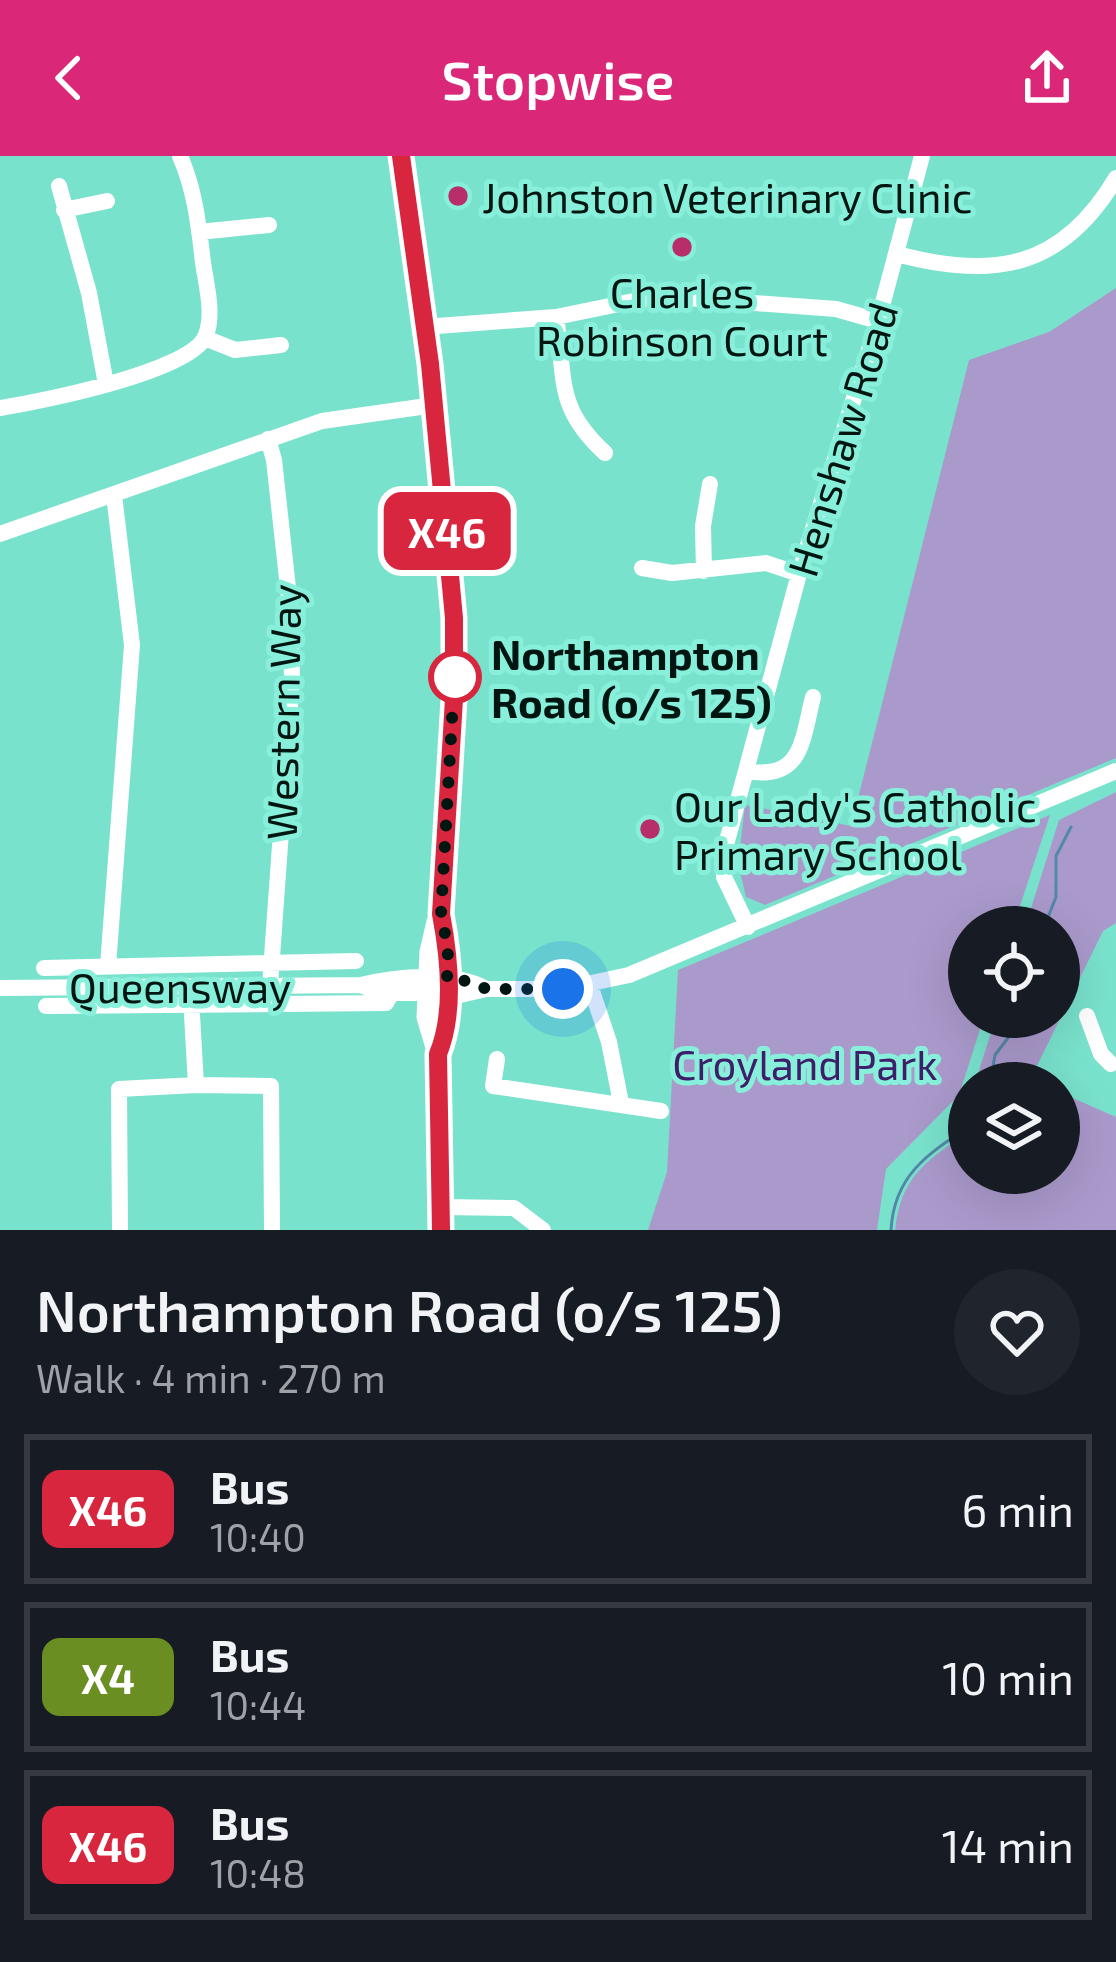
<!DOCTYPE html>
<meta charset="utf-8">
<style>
body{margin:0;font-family:"Exo 2",sans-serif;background:#20242c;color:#f1f3f6;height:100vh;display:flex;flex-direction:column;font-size:45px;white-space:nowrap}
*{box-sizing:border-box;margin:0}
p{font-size:39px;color:#9ea1a6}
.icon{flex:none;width:66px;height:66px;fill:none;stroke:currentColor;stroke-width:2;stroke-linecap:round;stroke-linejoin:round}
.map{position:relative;height:1074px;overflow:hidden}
.sheet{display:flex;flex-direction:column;background:#171b24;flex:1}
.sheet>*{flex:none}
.badge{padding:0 24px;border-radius:18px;font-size:42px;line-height:78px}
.fabs{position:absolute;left:948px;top:750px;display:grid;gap:24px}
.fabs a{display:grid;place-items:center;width:132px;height:132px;border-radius:50%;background:#171b24;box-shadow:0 12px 48px #0002;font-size:60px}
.you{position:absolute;width:60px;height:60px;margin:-30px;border:9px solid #fff;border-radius:50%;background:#1a73e8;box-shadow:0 0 0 18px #1a73e833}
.map>.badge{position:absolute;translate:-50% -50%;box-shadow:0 0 0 6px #fff}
.round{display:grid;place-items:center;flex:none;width:126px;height:126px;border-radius:63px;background:#20242c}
.headline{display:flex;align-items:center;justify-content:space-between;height:204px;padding:0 36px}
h1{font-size:57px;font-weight:600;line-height:90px}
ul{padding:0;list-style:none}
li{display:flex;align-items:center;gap:36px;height:150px;margin:0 24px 18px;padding:0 12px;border:6px solid #363941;border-radius:0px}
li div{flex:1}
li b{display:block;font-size:45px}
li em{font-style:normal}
li .badge{min-width:132px;font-weight:700;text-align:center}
header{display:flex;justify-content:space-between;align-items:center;height:156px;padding:0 36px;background:#db2777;color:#fff;font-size:54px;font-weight:600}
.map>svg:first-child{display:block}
.green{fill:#aa9acc}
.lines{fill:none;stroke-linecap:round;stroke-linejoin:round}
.stream{stroke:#5288a8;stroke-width:3}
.minor{stroke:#fff;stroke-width:16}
.major{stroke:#fff;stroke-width:21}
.line-casing{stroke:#fff;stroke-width:27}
.line{stroke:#d7263d;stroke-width:18}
.walk{stroke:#011511;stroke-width:12;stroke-dasharray:0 21.6}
.poi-dot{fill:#b82e6a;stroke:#87efda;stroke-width:4.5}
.stop-dot{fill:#fff;stroke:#d7263d;stroke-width:6}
.labels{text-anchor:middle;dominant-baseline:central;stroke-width:10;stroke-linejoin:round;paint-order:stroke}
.poi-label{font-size:42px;fill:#011511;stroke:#87efda;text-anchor:start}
.street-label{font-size:42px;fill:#011511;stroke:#87efda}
.stop-label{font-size:42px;font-weight:bold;fill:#011511;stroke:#87efda;text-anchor:start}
.park-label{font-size:42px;fill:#3e1d69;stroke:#87efda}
</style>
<header><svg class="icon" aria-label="back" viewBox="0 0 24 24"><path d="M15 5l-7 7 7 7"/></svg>Stopwise<svg class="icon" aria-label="share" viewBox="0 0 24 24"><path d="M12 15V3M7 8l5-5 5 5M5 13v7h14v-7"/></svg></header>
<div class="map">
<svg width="1116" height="1074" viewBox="0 0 1116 1074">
<rect width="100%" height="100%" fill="#79e2cd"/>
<path class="green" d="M 1116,132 L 1116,602 L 765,749 L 746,741 L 738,707 L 745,649 L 851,670 L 969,204 L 1049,176 Z
M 1116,636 L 1116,767 L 1103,775 L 1031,922 L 1039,927 L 975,927 L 996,861 L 1059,861 L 1059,771 L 1025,771 L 1059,664 Z
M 1050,659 L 1013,771 L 969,771 L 969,861 L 984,861 L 959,939 L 886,1013 L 877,1074 L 648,1074 L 667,1016 L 678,814 Z
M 1059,936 L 1116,961 L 1116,1074 L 895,1074 C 901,1019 927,1005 969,975 L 969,1017 L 1059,1017 Z"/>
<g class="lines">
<path class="stream" d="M 1044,771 L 1056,741 L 1056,700 L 1071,671
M 990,927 L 995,899 L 1024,861
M 891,1074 C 894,1020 927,998 969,971"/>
<path class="minor" d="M 59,30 L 89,137 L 106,228
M 64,54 L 107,45
M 199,76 L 269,69
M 897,98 C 993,124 1062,113 1116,22
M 556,161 C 566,224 555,251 605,297
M 424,171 L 556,161 L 658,140 L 836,153 L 878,165
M 205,182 L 235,194 L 281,189
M 0,252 C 39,246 189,216 205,181 C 216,158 204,122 202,98 C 198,64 194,32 180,0
M 268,283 L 274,304 L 290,450 L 292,522 L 270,829
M 0,378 L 322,265 L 434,249
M 642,412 L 672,417 L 766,407 L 799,418
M 704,415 L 703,370 L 710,328
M 747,615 C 802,625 802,585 813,541
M 748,771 L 724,721 L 723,700 L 799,418 L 878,165 L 922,0
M 108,810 L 132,489 L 114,339
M 44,812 L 356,805
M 361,829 L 376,835 L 460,839 L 486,833 L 563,833 L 629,819 L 1116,615
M 590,829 L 609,886 L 621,947
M 0,832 L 361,829 C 396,820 455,815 486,833
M 191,841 L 196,929
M 46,850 L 386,847 L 392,837
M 1087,860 L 1101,898 L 1111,908
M 497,903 L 493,930 L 661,955
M 441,1051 L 514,1052 L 543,1074
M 120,1074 L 119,933 L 196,929 L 271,930 L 272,1074"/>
<path class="major" d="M 401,0 L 430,208 L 454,462 L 453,576 L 441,758 L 448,793 L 445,880 L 438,898
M 437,766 L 430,796 L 427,861 L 438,898 L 441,1074"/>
</g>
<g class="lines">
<g class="line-casing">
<path id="line" d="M 401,0 L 430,208 L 454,462 L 454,543 L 441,758 C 449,800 455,857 438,898 L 441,1074"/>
</g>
<use href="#line" class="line"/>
<path class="walk" d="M 455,521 L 455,509 L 441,758 L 448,793 L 447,824 L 471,825 L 486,833 L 563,833"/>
</g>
<g class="poi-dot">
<circle cx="458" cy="40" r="12"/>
<circle cx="682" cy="91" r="12"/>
<circle cx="650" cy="673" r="12"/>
</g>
<circle class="stop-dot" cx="455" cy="521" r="24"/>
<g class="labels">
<g class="poi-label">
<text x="482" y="40">Johnston Veterinary Clinic</text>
<text x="682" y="135" text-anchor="middle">Charles<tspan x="682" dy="48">Robinson Court</tspan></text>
<text x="674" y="649">Our Lady's Catholic<tspan x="674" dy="48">Primary School</tspan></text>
</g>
<g class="street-label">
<text transform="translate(841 283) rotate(-73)">Henshaw Road</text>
<text transform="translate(282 556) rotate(-89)">Western Way</text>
<text x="180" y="830">Queensway</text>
</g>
<g class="stop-label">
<text x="491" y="497">Northampton<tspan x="491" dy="48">Road (o/s 125)</tspan></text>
</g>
<g class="park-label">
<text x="805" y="907">Croyland Park</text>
</g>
</g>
</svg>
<div class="fabs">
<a><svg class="icon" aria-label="locate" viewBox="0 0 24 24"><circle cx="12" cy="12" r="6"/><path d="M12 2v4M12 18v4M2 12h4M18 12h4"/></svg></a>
<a><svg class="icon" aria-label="layers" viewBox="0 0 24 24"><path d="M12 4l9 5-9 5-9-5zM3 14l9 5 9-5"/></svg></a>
</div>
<div class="you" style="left:563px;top:833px"></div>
<b class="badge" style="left:447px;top:375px;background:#d7263d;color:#fff">X46</b>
</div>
<section class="sheet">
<div class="headline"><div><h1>Northampton Road (o/s 125)</h1><p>Walk · 4 min · 270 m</p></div><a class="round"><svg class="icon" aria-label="heart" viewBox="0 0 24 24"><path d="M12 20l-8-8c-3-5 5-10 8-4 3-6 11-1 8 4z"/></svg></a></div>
<ul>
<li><span class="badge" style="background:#d7263d;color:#fff">X46</span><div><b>Bus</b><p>10:40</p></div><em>6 min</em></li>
<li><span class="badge" style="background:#6b8e23;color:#fff">X4</span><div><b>Bus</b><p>10:44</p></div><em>10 min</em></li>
<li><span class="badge" style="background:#d7263d;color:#fff">X46</span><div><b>Bus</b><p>10:48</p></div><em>14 min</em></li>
</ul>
</section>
